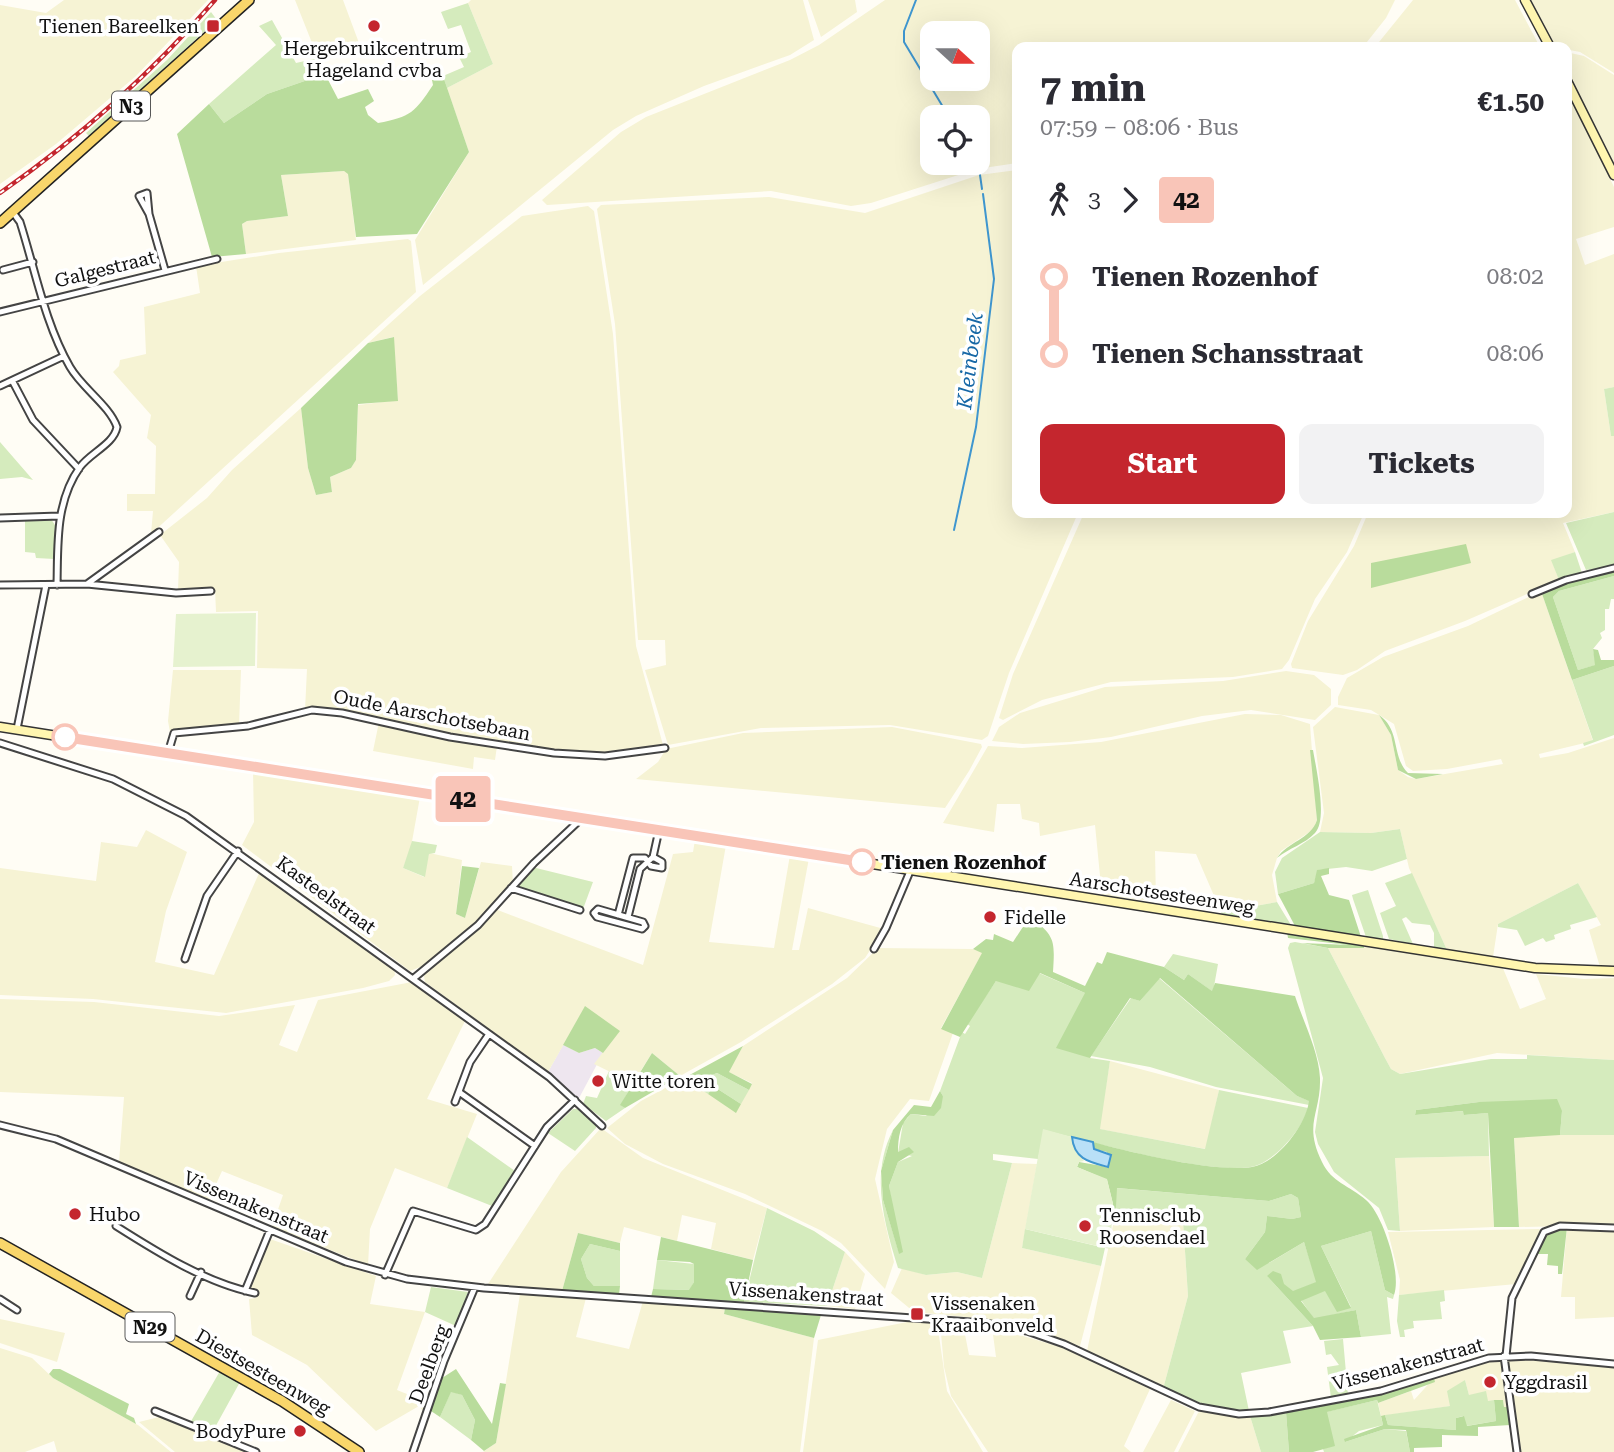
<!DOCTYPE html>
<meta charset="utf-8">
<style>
body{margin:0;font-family:"Roboto Serif",serif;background:#f2f2f3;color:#2b2b33;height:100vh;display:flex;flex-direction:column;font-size:26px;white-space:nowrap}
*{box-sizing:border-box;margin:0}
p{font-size:23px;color:#7c7c81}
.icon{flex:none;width:38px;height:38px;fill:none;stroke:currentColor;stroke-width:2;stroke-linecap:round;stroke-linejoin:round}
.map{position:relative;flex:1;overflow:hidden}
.side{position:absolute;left:1012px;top:42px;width:560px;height:476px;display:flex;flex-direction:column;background:#fff;border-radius:14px;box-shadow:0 7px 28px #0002}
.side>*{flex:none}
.badge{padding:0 14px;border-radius:5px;font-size:24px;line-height:46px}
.needle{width:46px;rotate:111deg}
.fabs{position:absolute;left:920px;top:21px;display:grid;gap:14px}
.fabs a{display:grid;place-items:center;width:70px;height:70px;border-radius:14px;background:#fff;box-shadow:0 7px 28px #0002;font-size:35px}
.map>.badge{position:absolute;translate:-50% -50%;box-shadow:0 0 0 4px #fff}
.legs{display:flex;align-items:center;gap:10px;height:77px;padding:0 28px;font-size:23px}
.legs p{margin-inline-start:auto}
.overview{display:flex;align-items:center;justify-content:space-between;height:119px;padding:0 28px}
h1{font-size:38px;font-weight:700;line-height:52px}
.primary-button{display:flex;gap:14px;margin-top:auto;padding:14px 28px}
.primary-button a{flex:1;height:80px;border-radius:14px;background:#c4262e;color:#fff;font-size:28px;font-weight:700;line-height:80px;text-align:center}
.primary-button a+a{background:#f2f2f3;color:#2b2b33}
ul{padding:0 28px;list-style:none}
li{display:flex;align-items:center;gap:24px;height:77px;font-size:26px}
li i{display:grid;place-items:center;width:10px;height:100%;margin:0 9px;background:currentColor}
li i::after{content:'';width:18px;height:18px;margin:-9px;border:5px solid;border-radius:50%;background:#fff}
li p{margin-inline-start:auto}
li:first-child i{background:linear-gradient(#0000 50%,currentColor 0)}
li:last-child i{background:linear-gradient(currentColor 50%,#0000 0)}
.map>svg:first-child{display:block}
.industrial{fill:#eee6ef}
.farmland{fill:#f6f3d4;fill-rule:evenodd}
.green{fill:#d5ebbd}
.forest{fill:#b9dc9c}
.pitch{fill:#e6f2cf}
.water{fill:#b9e0f7;stroke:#3f96cf;stroke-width:2}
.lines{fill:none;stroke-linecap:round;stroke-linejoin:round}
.stream{stroke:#3f96cf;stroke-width:2}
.street-casing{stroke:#444;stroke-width:9}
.secondary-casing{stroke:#333;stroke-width:11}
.primary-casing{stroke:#222;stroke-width:12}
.street{stroke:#fff;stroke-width:5}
.secondary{stroke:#fff6b0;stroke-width:8}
.primary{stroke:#f9d66b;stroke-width:9}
.rail-casing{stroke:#c4262e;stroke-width:4.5}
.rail{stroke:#fff;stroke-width:2;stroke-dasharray:5;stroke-linecap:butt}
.line-1-casing{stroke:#fff;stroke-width:16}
.line-1{stroke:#f9c5b8;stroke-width:10}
.poi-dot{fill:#c4262e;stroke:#fff;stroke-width:2.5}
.stop-1-dot{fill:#fff;stroke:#f9c5b8;stroke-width:3.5}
.labels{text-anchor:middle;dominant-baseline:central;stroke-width:7;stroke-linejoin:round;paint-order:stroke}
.shield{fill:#fff;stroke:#585858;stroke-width:2}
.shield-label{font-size:18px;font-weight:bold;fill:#111}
.poi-label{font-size:19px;fill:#111;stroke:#fff;text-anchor:start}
.street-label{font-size:19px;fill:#111;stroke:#fff}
.stop-label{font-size:19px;font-weight:bold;fill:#111;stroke:#fff;text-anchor:start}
.water-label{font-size:21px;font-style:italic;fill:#1768a6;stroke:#fff}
</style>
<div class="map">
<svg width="1614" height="1452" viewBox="0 0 1614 1452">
<rect width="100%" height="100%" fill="#fffdf5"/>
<path class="industrial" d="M 563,1045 L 579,1053 L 595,1048 L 603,1053 L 578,1100 L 548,1072 Z"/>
<path class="farmland" d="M 64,0 L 208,0 L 136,76 L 56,144 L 0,184 L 0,5 L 46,13 Z
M 295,0 L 343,0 L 359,43 L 318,58 Z
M 471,0 L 803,0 L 814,40 L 790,55 L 704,86 L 636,116 L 613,130 L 423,285 L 415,240 L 469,152 L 447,88 L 493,64 L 468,3 Z
M 808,0 L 855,0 L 857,12 L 821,37 Z
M 885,0 L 1395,0 L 1386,18 L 1363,47 L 1017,47 L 1017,163 L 977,169 L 871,203 L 851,206 L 771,191 L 547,205 L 542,200 L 621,132 L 646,117 L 790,60 L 819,45 ZM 933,33 L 978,33 L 978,79 L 933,79 ZM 933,117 L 978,117 L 978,163 L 933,163 Z
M 1413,0 L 1515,0 L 1540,47 L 1375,47 Z
M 1529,0 L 1614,0 L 1614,73 L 1580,52 L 1554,47 Z
M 1566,52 L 1584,56 L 1614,75 L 1614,165 L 1566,70 Z
M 1566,87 L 1614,187 L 1614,227 L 1576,239 L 1585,265 L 1614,254 L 1614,387 L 1604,389 L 1611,436 L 1614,436 L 1614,512 L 1563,523 L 1575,552 L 1552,561 L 1559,580 L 1465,621 L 1385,651 L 1357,670 L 1343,675 L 1292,668 L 1291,664 L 1308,621 L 1354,546 L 1368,513 L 1566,513 Z
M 1017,170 L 1017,513 L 1078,513 L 1009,673 L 988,736 L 982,740 L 890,725 L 761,728 L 668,745 L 645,670 L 666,665 L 665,640 L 638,640 L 615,324 L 597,209 L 601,205 L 769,197 L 865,213 L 979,175 Z
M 344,171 L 348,173 L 356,240 L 246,254 L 242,224 L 247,221 L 288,216 L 281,175 Z
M 588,206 L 594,211 L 613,334 L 636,646 L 663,745 L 603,754 L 553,751 L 441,734 L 334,709 L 305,710 L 307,669 L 257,668 L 258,611 L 216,612 L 215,589 L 178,590 L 179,562 L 160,535 L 207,498 L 232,470 L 301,408 L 308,468 L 316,495 L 332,492 L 330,477 L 351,468 L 356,460 L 358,405 L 398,400 L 393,337 L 368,343 L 420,296 L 522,216 Z
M 408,239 L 411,241 L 416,292 L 151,534 L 153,511 L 127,511 L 127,494 L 155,494 L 156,446 L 147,438 L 151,415 L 113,372 L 119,366 L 120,360 L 146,354 L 144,307 L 200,293 L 196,266 L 279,253 Z
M 1084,513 L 1364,513 L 1347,552 L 1315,599 L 1289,660 L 1282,669 L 1233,677 L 1111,682 L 1042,700 L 1003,720 L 999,718 L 1013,674 Z
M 1541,591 L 1593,741 L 1539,754 L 1540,758 L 1568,753 L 1614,738 L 1614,967 L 1600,967 L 1589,930 L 1601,925 L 1578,883 L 1498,924 L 1493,957 L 1447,950 L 1409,868 L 1400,829 L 1371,833 L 1320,832 L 1324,813 L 1313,727 L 1335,707 L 1379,715 L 1391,735 L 1398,770 L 1408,777 L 1416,779 L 1503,764 L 1501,759 L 1447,769 L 1413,771 L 1406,766 L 1394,724 L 1371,710 L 1338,705 L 1338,697 L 1347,678 L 1383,657 L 1468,626 Z
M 173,670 L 241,670 L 239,726 L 170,732 L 168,721 Z
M 1286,671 L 1314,675 L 1331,689 L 1331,705 L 1315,720 L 1251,710 L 1202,716 L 1111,737 L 1070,742 L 1023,744 L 992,741 L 999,727 L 1020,713 L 1105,687 L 1223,681 Z
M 1245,714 L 1281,715 L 1310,724 L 1317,820 L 1314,829 L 1281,851 L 1277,858 L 1272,875 L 1277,902 L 1221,912 L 1196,854 L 1155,851 L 1156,901 L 1102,896 L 1095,825 L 1040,836 L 1039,823 L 1022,819 L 1020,804 L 997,804 L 994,832 L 943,823 L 988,746 L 1022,748 L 1101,742 Z
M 379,722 L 497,746 L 495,760 L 474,757 L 473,769 L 373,751 Z
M 892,727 L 981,744 L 982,747 L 969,771 L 945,808 L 636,779 L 658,762 L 666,749 L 743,733 Z
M 253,771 L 420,797 L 411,847 L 403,868 L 424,877 L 429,853 L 462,860 L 456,914 L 465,918 L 481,862 L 512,866 L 513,884 L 464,937 L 423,966 L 410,971 L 242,845 L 254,822 Z
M 146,830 L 187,852 L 166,911 L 155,962 L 214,975 L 260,871 L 394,967 L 395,975 L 389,981 L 363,988 L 226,1013 L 93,999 L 0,995 L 0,868 L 96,881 L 101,842 L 137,847 Z
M 695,840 L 726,845 L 709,942 L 774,948 L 790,855 L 809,858 L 792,950 L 799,950 L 808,908 L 884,929 L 865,958 L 832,984 L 741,1042 L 680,1076 L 652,1053 L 633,1083 L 594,1064 L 619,1031 L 585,1007 L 548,1072 L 425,982 L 424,976 L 430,965 L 462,942 L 495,909 L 643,965 L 673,854 L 693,852 Z
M 1367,947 L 1502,966 L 1520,1009 L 1546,999 L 1536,974 L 1584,979 L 1614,978 L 1614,1060 L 1497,1053 L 1400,1074 L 1391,1069 L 1385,1058 L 1328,948 Z
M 878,948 L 973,949 L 983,952 L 941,1028 L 953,1033 L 929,1101 L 910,1099 L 887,1129 L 875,1179 L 894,1262 L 885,1289 L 841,1243 L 822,1231 L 745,1194 L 663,1164 L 625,1144 L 607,1128 L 641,1101 L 684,1078 L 736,1112 L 752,1083 L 728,1072 L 743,1046 L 847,978 Z
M 412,982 L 465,1021 L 427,1099 L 477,1114 L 447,1188 L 395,1168 L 370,1229 L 368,1265 L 272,1227 L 283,1195 L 222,1171 L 209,1200 L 119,1162 L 124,1097 L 0,1092 L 0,999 L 94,1002 L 219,1016 L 295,1005 L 279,1045 L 297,1052 L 318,1000 Z
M 1110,1061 L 1219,1090 L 1206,1149 L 1099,1129 Z
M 601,1128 L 643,1158 L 767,1208 L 753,1260 L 711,1249 L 716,1223 L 682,1215 L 677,1241 L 624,1227 L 620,1243 L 578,1233 L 562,1291 L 488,1284 L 561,1172 Z
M 1551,1134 L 1614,1135 L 1614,1225 L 1519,1227 L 1514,1137 Z
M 1489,1156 L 1494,1227 L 1400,1231 L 1395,1158 Z
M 1012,1163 L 1037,1164 L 1022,1248 L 1101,1266 L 1080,1346 L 986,1319 L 914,1312 L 891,1293 L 902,1268 L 926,1275 L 957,1272 L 982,1278 Z
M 1116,1211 L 1183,1221 L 1188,1296 L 1163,1389 L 1087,1351 Z
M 1567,1227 L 1614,1229 L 1614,1317 L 1575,1319 L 1575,1297 L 1561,1297 Z
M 1539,1229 L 1543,1231 L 1516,1284 L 1399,1295 L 1400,1280 L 1388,1232 Z
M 270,1239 L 376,1276 L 370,1304 L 425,1312 L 397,1390 L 429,1403 L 424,1412 L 419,1406 L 376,1431 L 307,1365 L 252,1335 L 249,1299 L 256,1298 L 257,1291 L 251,1289 L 250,1284 Z
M 845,1252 L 865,1274 L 855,1309 L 827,1306 Z
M 520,1294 L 586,1298 L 576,1337 L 629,1349 L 643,1301 L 725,1308 L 724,1314 L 814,1338 L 800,1452 L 483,1452 L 496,1443 Z
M 0,1319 L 65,1333 L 57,1362 L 0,1343 Z
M 907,1322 L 937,1322 L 947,1391 L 983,1452 L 803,1452 L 818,1340 Z
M 940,1322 L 963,1324 L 969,1355 L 996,1357 L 992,1327 L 1071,1350 L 1150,1389 L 1124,1446 L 1131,1452 L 988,1452 L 951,1396 L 944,1367 Z
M 0,1348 L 32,1358 L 53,1378 L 138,1425 L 171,1452 L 57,1452 L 54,1441 L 25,1452 L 0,1452 Z
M 1501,1359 L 1508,1407 L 1504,1407 L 1503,1400 L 1488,1401 L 1469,1395 L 1465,1380 L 1451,1406 L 1381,1416 L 1378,1403 L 1411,1391 L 1414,1400 L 1434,1378 L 1473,1363 Z
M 1528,1359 L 1614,1366 L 1614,1452 L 1519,1452 L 1507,1360 Z
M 1171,1400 L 1195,1411 L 1174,1452 L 1143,1452 Z
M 1202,1411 L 1250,1416 L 1261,1452 L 1178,1452 L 1198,1413 Z
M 163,1416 L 253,1452 L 175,1452 L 139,1422 Z"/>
<path class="green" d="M 468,3 L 493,64 L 447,88 L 443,76 L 464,67 L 459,57 L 471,52 L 461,25 L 448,29 L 441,12 Z
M 211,12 L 217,20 L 89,136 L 86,133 L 167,60 Z
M 272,20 L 296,63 L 318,58 L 325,74 L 267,94 L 224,123 L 209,104 L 276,45 L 259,26 Z
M 1614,387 L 1614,436 L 1611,436 L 1604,389 Z
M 0,442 L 33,480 L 22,477 L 0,479 Z
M 1614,512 L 1614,566 L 1586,570 L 1566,523 Z
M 51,519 L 55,525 L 54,559 L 36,558 L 35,553 L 25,552 L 25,520 Z
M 1575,552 L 1582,573 L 1559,580 L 1551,560 Z
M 1614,576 L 1614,599 L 1611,599 L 1609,609 L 1605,609 L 1605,630 L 1600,633 L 1602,638 L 1593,649 L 1596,665 L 1578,670 L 1553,597 L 1559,591 Z
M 1614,666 L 1614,735 L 1584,746 L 1583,743 L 1593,740 L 1572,680 Z
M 1400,829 L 1407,859 L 1372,871 L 1346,867 L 1318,870 L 1314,883 L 1278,894 L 1275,872 L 1282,858 L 1320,832 L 1371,833 Z
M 412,841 L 437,845 L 435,853 L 429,854 L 425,877 L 403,868 Z
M 532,867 L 593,882 L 583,909 L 514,887 Z
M 1412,873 L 1447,950 L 1434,947 L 1434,933 L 1430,925 L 1412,923 L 1406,917 L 1402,919 L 1413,944 L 1389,939 L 1380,913 L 1396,906 L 1385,883 Z
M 1578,883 L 1597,917 L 1570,925 L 1571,929 L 1554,935 L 1555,939 L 1546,942 L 1543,938 L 1525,946 L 1517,930 L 1498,927 L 1498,924 Z
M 1368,890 L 1383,936 L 1383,939 L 1366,937 L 1353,899 L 1352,895 Z
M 1277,902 L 1291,925 L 1222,915 L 1221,912 Z
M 1295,942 L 1328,948 L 1385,1058 L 1391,1069 L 1400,1074 L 1491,1059 L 1527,1059 L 1527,1055 L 1614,1060 L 1614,1135 L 1560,1135 L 1562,1111 L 1479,1102 L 1416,1110 L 1415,1115 L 1464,1111 L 1464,1115 L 1488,1113 L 1489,1156 L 1395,1158 L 1400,1231 L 1388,1230 L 1379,1208 L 1334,1172 L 1318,1144 L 1315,1132 L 1323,1078 L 1288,948 L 1290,943 Z
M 1173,954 L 1218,964 L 1213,992 L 1188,974 L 1184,980 L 1164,967 Z
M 1039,973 L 1085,993 L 1090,1058 L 1110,1061 L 1100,1129 L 1205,1149 L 1219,1090 L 1308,1108 C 1303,1128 1276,1160 1255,1166 C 1215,1177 1088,1141 1044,1130 L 1038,1159 L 993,1154 L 993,1160 L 1012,1163 L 982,1278 L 957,1272 L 926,1275 L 898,1268 C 884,1223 870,1174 893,1130 L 881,1171 L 883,1200 L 899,1253 L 889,1186 L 898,1162 L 912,1156 L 898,1153 L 903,1123 L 911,1114 L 926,1116 L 943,1096 L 940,1091 L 960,1037 L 962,1032 L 965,1034 L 970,1026 L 967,1024 L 996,981 Z
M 1159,978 L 1297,1096 L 1310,1101 L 1309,1105 L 1216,1087 L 1150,1067 L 1091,1056 L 1131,998 L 1140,1001 Z
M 609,1071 L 633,1083 L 621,1105 L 625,1108 L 606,1121 L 583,1104 L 586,1096 L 597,1098 Z
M 717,1073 L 749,1090 L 741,1104 L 713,1086 L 708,1094 L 691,1083 Z
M 573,1109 L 579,1109 L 596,1124 L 596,1128 L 575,1151 L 548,1133 Z
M 467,1137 L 515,1171 L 492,1206 L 447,1188 Z
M 1116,1188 L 1269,1201 L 1291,1194 L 1298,1198 L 1301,1217 L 1292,1219 L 1267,1216 L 1265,1232 L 1245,1259 L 1269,1263 L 1304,1242 L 1317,1282 L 1293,1292 L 1267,1276 L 1313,1326 L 1283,1331 L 1291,1363 L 1241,1373 L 1249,1411 L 1209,1406 L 1163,1389 L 1188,1296 L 1183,1221 L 1116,1211 Z
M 767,1208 L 814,1231 L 845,1252 L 827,1306 L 744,1302 Z
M 1025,1229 L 1105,1248 L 1101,1266 L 1022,1248 Z
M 1371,1231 L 1385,1290 L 1394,1295 L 1393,1299 L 1387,1297 L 1391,1334 L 1361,1337 L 1356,1310 L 1314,1319 L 1301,1300 L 1326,1290 L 1351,1307 L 1321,1246 Z
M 590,1244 L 620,1251 L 620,1286 L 594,1286 L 587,1278 L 581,1259 Z
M 657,1260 L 694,1264 L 694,1282 L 690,1290 L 653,1289 Z
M 431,1287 L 468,1292 L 456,1326 L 425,1312 Z
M 1444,1290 L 1445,1301 L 1440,1302 L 1442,1319 L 1413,1321 L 1414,1328 L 1404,1330 L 1405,1337 L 1400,1337 L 1397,1321 L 1399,1295 Z
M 1343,1339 L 1348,1395 L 1331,1398 L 1327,1367 L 1339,1365 L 1331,1354 L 1326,1355 L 1324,1341 Z
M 220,1371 L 240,1382 L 213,1431 L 190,1423 Z
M 1465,1380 L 1469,1395 L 1486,1391 L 1488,1401 L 1494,1400 L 1496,1421 L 1466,1426 L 1463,1416 L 1456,1418 L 1456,1430 L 1388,1425 L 1385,1415 L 1450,1406 L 1447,1391 Z
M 451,1391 L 462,1395 L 475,1420 L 471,1440 L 440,1417 Z
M 1377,1400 L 1383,1425 L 1359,1431 L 1345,1442 L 1385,1429 L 1406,1431 L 1410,1452 L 1324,1452 L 1323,1449 L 1334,1445 L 1326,1412 Z
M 1286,1412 L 1289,1452 L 1261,1452 L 1250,1416 Z"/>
<path class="forest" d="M 325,74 L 338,99 L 368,89 L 374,101 L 365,107 L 368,115 L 378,123 C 411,117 415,112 433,85 L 432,80 L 443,76 L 469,152 L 417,234 L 356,237 L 348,174 L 344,171 L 281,175 L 288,216 L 247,221 L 242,224 L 246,254 L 212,257 L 177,134 L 209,104 L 224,123 L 267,94 Z
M 394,337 L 398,401 L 358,404 L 356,460 L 351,468 L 330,477 L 332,492 L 316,495 L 308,468 L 301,408 L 368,343 Z
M 1466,544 L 1471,563 L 1371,588 L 1371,563 Z
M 1614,570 L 1614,576 L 1559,591 L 1553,597 L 1578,670 L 1595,665 L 1593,649 L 1598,650 L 1601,660 L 1614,660 L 1614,666 L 1572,680 L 1541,591 Z
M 1379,715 C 1401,730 1391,756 1408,773 L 1443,774 L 1416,779 L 1398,770 L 1391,735 Z
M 1310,750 L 1313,750 C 1316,768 1328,820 1315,833 C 1305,844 1289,848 1277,858 C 1287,842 1311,839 1317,820 Z
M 462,866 L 479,868 L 465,918 L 456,914 Z
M 1329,868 L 1329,874 L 1321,876 L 1329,895 L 1349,900 L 1361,937 L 1295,926 L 1278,894 L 1314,883 L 1317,870 Z
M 1030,916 C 1055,937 1055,939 1053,972 L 1085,986 L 1097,962 L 1102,964 L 1107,952 L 1164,967 L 1184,980 L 1188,974 L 1212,991 L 1215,983 L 1295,996 C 1303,1021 1319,1052 1320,1078 C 1321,1114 1303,1123 1322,1162 C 1332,1183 1349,1185 1366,1200 C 1383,1214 1402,1274 1394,1295 L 1385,1290 L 1371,1231 L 1321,1246 L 1351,1308 L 1337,1312 L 1325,1291 L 1301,1301 L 1314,1318 L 1356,1310 L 1361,1337 L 1320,1340 L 1313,1326 L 1267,1276 L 1273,1271 L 1281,1274 L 1284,1284 L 1293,1291 L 1316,1282 L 1304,1242 L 1257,1270 L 1245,1259 L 1265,1232 L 1267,1216 L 1292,1219 L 1301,1217 L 1298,1198 L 1291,1194 L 1269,1201 L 1117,1188 L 1115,1224 L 1111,1224 L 1113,1204 L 1107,1180 L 1077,1167 L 1079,1162 L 1108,1167 L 1107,1152 L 1094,1149 L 1093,1142 C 1129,1152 1216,1173 1252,1167 C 1277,1163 1306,1125 1309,1101 L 1297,1096 L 1160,978 L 1140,1001 L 1130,998 L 1090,1058 L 1056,1048 L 1085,993 L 1040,973 L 1029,991 L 996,981 L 960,1037 L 941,1029 L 982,953 L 973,949 L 986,939 L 993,940 L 994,934 L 1013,942 Z
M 1287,932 L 1364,944 L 1364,948 L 1328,948 L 1302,943 L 1349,945 L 1288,938 Z
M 585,1006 L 620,1031 L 603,1053 L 595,1048 L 579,1053 L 563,1045 Z
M 743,1046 L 729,1072 L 752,1084 L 749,1090 L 717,1073 L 691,1083 L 684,1078 Z
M 652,1053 L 680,1076 L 625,1108 L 620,1105 Z
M 713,1086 L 741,1104 L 736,1113 L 708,1094 Z
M 940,1091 L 943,1096 L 941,1108 L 934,1116 L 911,1114 C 900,1123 898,1138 898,1152 L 909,1147 L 914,1152 L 898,1162 L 889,1186 L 903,1252 L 899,1254 L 883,1200 L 881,1171 L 893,1130 L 914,1105 L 931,1107 Z
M 1557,1099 L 1562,1111 L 1560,1135 L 1514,1138 L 1519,1227 L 1494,1227 L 1488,1113 L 1464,1115 L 1463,1111 L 1415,1115 L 1416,1110 L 1479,1102 Z
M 1567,1227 L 1562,1274 L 1558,1274 L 1558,1266 L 1547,1265 L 1548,1254 L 1534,1254 L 1547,1231 Z
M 578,1233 L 620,1243 L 620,1251 L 590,1244 L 581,1259 L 587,1278 L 594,1286 L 620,1286 L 619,1295 L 562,1291 Z
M 661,1237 L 753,1260 L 744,1302 L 651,1297 L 653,1289 L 689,1290 L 694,1282 L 694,1264 L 690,1262 L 657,1260 Z
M 725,1308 L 821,1315 L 814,1338 L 724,1314 Z
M 53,1369 L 60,1369 L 129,1404 L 126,1414 L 134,1418 L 136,1424 L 53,1378 L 49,1374 Z
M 456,1369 L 492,1424 L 500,1383 L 506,1384 L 496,1443 L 484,1451 L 471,1440 L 475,1420 L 462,1395 L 451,1392 L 440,1417 L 431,1411 L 442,1378 Z
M 1434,1378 L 1435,1382 L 1378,1403 L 1377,1400 L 1327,1412 L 1335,1446 L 1313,1452 L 1289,1452 L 1286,1412 L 1390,1392 Z
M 1494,1400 L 1503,1400 L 1504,1407 L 1508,1407 L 1510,1425 L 1478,1427 L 1478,1436 L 1442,1435 L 1442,1447 L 1414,1448 L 1414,1452 L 1410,1452 L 1406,1430 L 1385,1429 L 1345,1442 L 1344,1439 L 1383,1425 L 1381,1416 L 1385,1415 L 1388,1425 L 1456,1430 L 1456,1418 L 1464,1416 L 1467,1426 L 1496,1421 Z"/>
<path class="pitch" d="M 256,613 L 255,666 L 173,667 L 176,614 Z
M 1043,1129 L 1072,1137 L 1076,1151 L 1084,1161 L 1079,1162 L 1077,1167 L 1107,1179 L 1113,1204 L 1110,1249 L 1025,1229 Z"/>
<path class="water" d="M 1072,1137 L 1093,1142 L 1094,1149 L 1111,1155 L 1108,1167 C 1089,1162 1074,1159 1072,1137 Z"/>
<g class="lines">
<path class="stream" d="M 916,0 L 904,31 L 904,42 L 949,117
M 974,163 L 978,170
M 980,175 L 982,189
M 954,530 L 976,427 L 994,279 L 983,194"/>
<g class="street-casing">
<path id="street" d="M 12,211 L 20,222 C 35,269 45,324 70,367 C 82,388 109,405 117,427 C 114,444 90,453 80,467 C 55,502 58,545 57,585
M 149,214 L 147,193 L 139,196 L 149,214 L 165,270
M 3,270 L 33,262
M 0,312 L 217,259
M 13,382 L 33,420 L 79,469
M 0,386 L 64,356
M 0,518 L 59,516
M 87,584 L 176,593 L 211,591
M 0,585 L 87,584 L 159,532
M 1532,594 L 1566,580 L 1614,568
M 17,729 L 46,585
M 0,743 L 113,779 L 186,816 L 549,1077 L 602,1126
M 168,753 L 174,733 L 248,726 L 312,710 L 342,713 L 450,737 L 554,753 L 605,756 L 665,748
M 511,888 L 580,910
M 598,909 L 643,922 L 645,926 L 642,929 L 597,917 L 594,913 Z
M 618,915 L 633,858 L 645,858 L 651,866 L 662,868 L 662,862 L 653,857
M 628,917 L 640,869 L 653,857 L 659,830
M 874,949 L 886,928 L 911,869
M 185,959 L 207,896 L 238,851
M 414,978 L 478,925 L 534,863 L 581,819
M 459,1092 L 535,1146
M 455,1102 L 470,1062 L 489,1034
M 0,1125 L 56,1139 L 346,1262 L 407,1279 L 484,1288 L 985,1323 L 1027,1331 L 1064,1344 L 1199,1407 L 1239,1414 L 1269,1412 L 1381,1391 L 1489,1358 L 1531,1356 L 1614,1364
M 116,1226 C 157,1252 206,1283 255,1293
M 385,1275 L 413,1211 L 476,1230 L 485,1224 L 547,1127 L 575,1100
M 245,1291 L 270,1230
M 190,1296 L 201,1272
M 0,1299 L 17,1310
M 1504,1356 L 1517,1452
M 1506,1356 L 1512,1298 L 1544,1232 L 1560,1226 L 1614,1228
M 155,1411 L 256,1452
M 413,1452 L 444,1361 L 475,1287"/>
</g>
<g class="secondary-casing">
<path id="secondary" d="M 1525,0 L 1550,47
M 1566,79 L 1614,175
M 0,727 L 1535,968 L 1614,971"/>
</g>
<g class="primary-casing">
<path id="primary" d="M 0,223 L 249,0
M 0,1243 L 282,1401 L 359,1452"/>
</g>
<use href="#street" class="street"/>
<use href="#secondary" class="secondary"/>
<use href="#primary" class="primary"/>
<g class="rail-casing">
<path id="rail" d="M 0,193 C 80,137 151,74 215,0"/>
</g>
<use href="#rail" class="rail"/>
</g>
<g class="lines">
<g class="line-1-casing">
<path id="line-1" d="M 65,737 L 862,862"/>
</g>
<use href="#line-1" class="line-1"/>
</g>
<g class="poi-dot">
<rect x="206" y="19" width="14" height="14" rx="3.5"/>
<circle cx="374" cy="26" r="7"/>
<circle cx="990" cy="917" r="7"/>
<circle cx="598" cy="1081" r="7"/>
<circle cx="75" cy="1214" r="7"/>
<circle cx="1085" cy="1226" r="7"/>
<rect x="910" y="1307" width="14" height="14" rx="3.5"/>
<circle cx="1490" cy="1382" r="7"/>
<circle cx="300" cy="1431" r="7"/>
</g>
<g class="stop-1-dot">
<circle cx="65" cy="737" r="12"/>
<circle cx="862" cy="862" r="12"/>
</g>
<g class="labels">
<g class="shield">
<rect x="112" y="91.5" width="38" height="29" rx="5"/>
<rect x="125.5" y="1312.5" width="49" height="29" rx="5"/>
</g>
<g class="shield-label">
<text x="131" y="106">N3</text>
<text x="150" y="1327">N29</text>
</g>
<g class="poi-label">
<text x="199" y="26" text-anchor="end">Tienen Bareelken</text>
<text x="374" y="48" text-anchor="middle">Hergebruikcentrum<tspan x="374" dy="22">Hageland cvba</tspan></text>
<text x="1004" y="917">Fidelle</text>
<text x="612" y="1081">Witte toren</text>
<text x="89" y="1214">Hubo</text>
<text x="1099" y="1215">Tennisclub<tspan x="1099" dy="22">Roosendael</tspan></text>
<text x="931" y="1303">Vissenaken<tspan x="931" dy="22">Kraaibonveld</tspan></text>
<text x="1504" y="1382">Yggdrasil</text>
<text x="286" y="1431" text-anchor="end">BodyPure</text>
</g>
<g class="street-label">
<text transform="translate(105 269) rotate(-14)">Galgestraat</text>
<text transform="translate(432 715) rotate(11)">Oude Aarschotsebaan</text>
<text transform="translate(1162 893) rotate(9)">Aarschotsesteenweg</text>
<text transform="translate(326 895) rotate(36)">Kasteelstraat</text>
<text transform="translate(256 1207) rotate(23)">Vissenakenstraat</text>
<text transform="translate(806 1294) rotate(4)">Vissenakenstraat</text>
<text transform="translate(429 1364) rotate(-70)">Deelberg</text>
<text transform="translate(1408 1364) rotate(-15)">Vissenakenstraat</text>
<text transform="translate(263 1372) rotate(30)">Diestsesteenweg</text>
</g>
<g class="stop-label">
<text x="881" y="862">Tienen Rozenhof</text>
</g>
<g class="water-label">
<text transform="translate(970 361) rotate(-83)">Kleinbeek</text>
</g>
</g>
</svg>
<div class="fabs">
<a><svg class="needle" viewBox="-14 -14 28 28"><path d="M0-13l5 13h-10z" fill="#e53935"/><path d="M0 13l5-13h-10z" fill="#7c7c81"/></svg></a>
<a><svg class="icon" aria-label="locate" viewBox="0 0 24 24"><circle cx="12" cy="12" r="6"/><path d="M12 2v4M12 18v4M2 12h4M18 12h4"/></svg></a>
</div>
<b class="badge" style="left:463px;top:799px;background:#f9c5b8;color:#111">42</b>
<section class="side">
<div class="overview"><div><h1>7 min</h1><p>07:59 – 08:06 · Bus</p></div><b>€1.50</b></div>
<div class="legs"><svg class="icon" aria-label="walk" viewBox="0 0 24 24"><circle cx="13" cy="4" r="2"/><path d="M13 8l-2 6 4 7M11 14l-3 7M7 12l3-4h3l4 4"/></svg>3<svg class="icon" aria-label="forward" viewBox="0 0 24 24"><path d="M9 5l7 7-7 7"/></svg><b class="badge" style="background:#f9c5b8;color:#111">42</b></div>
<ul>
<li><i style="color:#f9c5b8"></i><b>Tienen Rozenhof</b><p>08:02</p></li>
<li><i style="color:#f9c5b8"></i><b>Tienen Schansstraat</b><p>08:06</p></li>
</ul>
<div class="primary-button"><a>Start</a><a>Tickets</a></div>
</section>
</div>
